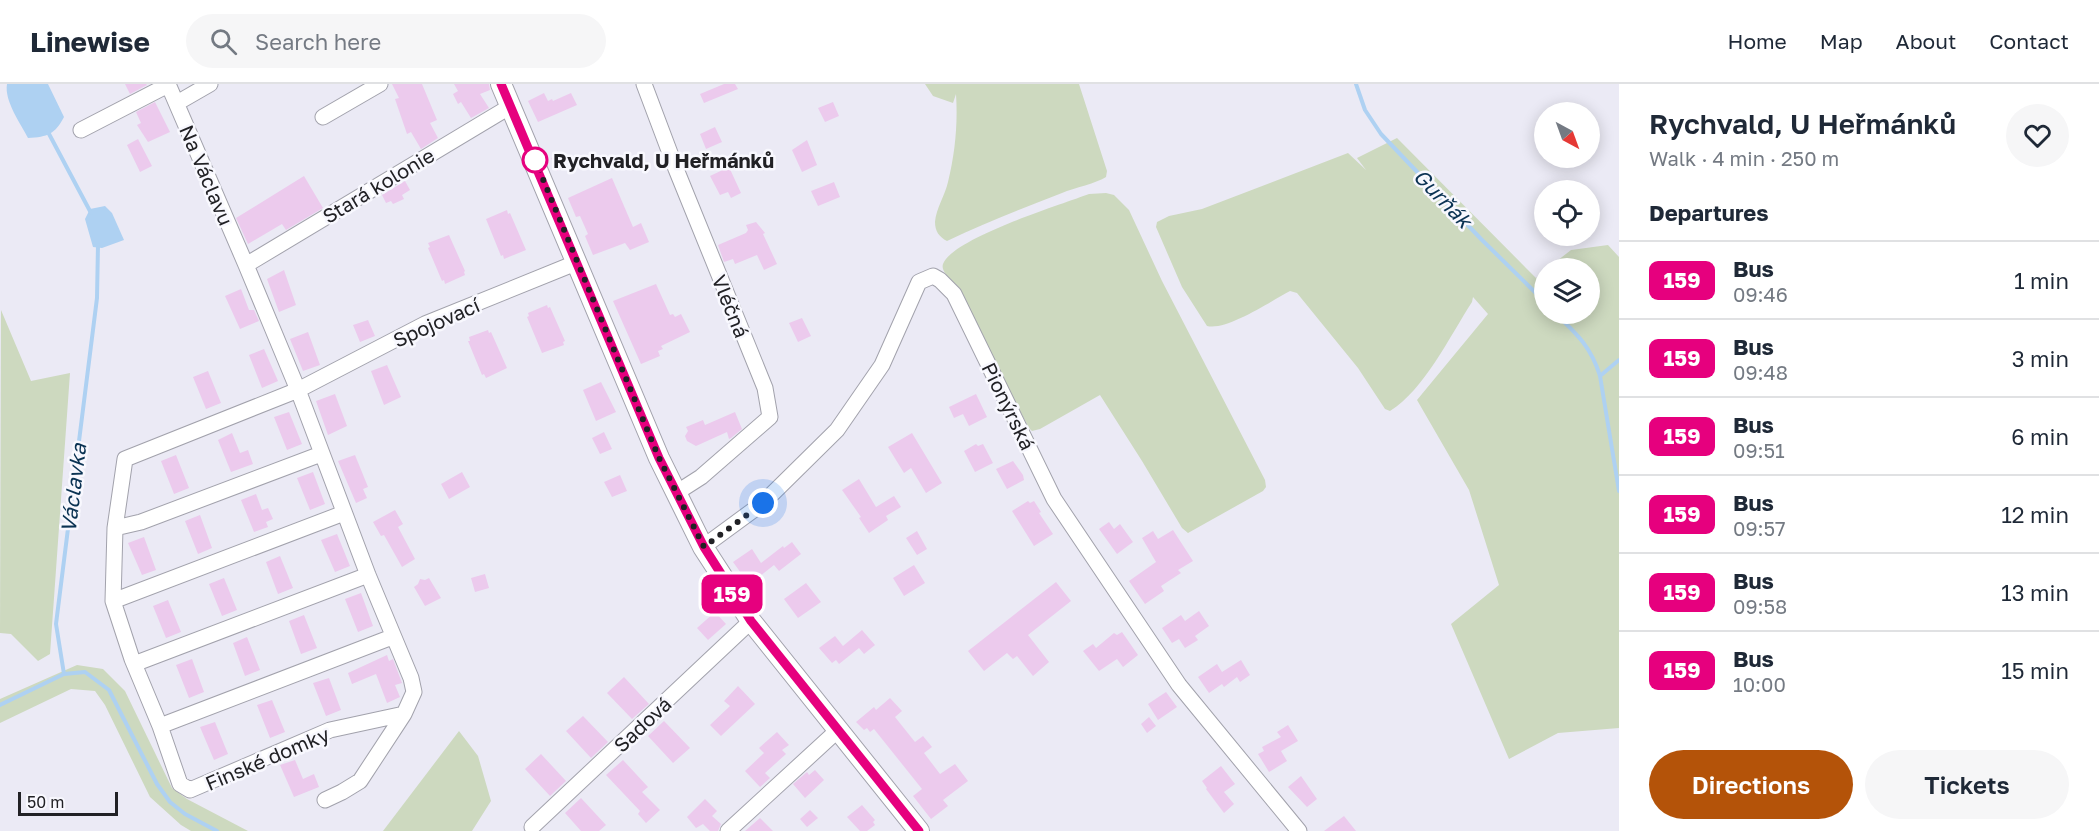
<!DOCTYPE html>
<meta charset="utf-8">
<style>
body{margin:0;font-family:"Golos Text",sans-serif;background:#f6f6f7;color:#1f2937;height:100vh;display:flex;flex-direction:column;font-size:22px;white-space:nowrap}
*{box-sizing:border-box;margin:0}
p{font-size:20px;color:#747a83}
.icon{flex:none;width:33px;height:33px;fill:none;stroke:currentColor;stroke-width:2;stroke-linecap:round;stroke-linejoin:round}
.map{position:relative;flex:1;overflow:hidden}
.sheet{display:flex;flex-direction:column;background:#fff;width:480px}
.sheet>*{flex:none}
.badge{padding:0 12px;border-radius:9px;font-size:21px;line-height:39px}
.needle{width:39px;rotate:139deg}
.tools{position:absolute;left:1534px;top:18px;display:grid;gap:12px}
.tools a{display:grid;place-items:center;width:66px;height:66px;border-radius:50%;background:#fff;box-shadow:0 3px 15px #0003;font-size:30px}
.scale{position:absolute;left:18px;bottom:15px;width:100px;box-sizing:border-box;padding-left:6px;border:3px solid #212125;border-top:0;font-size:16px;line-height:21px;white-space:nowrap;color:#212125;-webkit-text-stroke:4px #f8f8fe;paint-order:stroke}
.you{position:absolute;width:30px;height:30px;margin:-15px;border:4px solid #fff;border-radius:50%;background:#1a73e8;box-shadow:0 0 0 9px #1a73e833}
.map>.badge{position:absolute;translate:-50% -50%;box-shadow:0 0 0 3px #fff}
h2{padding:0 30px;font-size:22px;line-height:54px}
.round{display:grid;place-items:center;flex:none;width:63px;height:63px;border-radius:32px;background:#f6f6f7}
.headline{display:flex;align-items:center;justify-content:space-between;height:102px;padding:0 30px}
h1{font-size:28px;font-weight:600;line-height:45px}
.cta{display:flex;gap:12px;margin-top:auto;padding:12px 30px}
.cta a{flex:1;height:69px;border-radius:36px;background:#b45309;color:#fff;font-size:24px;font-weight:600;line-height:69px;text-align:center}
.cta a+a{background:#f6f6f7;color:#1f2937}
ul{padding:0;list-style:none}
li{display:flex;align-items:center;gap:18px;height:78px;padding:0 30px;border-top:2px solid #e0e1e3}
li div{flex:1}
li b{display:block;font-size:22px}
li em{font-style:normal}
li .badge{min-width:66px;font-weight:700;text-align:center}
header{display:flex;align-items:center;gap:36px;box-sizing:border-box;height:84px;padding:0 30px;background:#fff;border-bottom:2px solid #e0e1e3}
header strong{font-size:28px}
nav{display:flex;gap:33px;margin-inline-start:auto;font-size:21px}
.search{width:420px;height:54px;background:#f6f6f7;display:flex;align-items:center;gap:15px;box-sizing:border-box;padding:0 21px;border-radius:33px;color:#747a83;font-size:22px}
main{display:flex;flex:1;min-height:0}
.map>svg:first-child{display:block}
.green{fill:#cdd9bf}
.water{fill:#aed1f2}
.lines{fill:none;stroke-linecap:round;stroke-linejoin:round}
.stream{stroke:#aed1f2;stroke-width:4}
.building{fill:#eccaed}
.minor-casing{stroke:#a2a2ac;stroke-width:17}
.tertiary-casing{stroke:#a2a2ac;stroke-width:22}
.minor{stroke:#fff;stroke-width:15}
.tertiary{stroke:#fff;stroke-width:20}
.line-casing{stroke:#fff;stroke-width:14}
.line{stroke:#e6007e;stroke-width:9}
.walk{stroke:#212125;stroke-width:6;stroke-dasharray:0 10.8}
.stop-dot{fill:#fff;stroke:#e6007e;stroke-width:3}
.labels{text-anchor:middle;dominant-baseline:central;stroke-width:5;stroke-linejoin:round;paint-order:stroke}
.stop-label{font-size:20px;font-weight:bold;fill:#212125;stroke:#f8f8fe;text-anchor:start}
.street-label{font-size:20px;fill:#212125;stroke:#f8f8fe}
.water-label{font-size:21px;font-style:italic;fill:#0b3353;stroke:#f8f8fe}
</style>
<header>
<strong>Linewise</strong>
<div class="search"><svg class="icon" aria-label="search" viewBox="0 0 24 24"><circle cx="10" cy="10" r="6"/><path d="M15 15l6 6"/></svg>Search here</div>
<nav><a>Home</a><a>Map</a><a>About</a><a>Contact</a></nav>
</header>
<main>
<div class="map">
<svg width="1619" height="747" viewBox="0 0 1619 747">
<rect width="100%" height="100%" fill="#ebeaf5"/>
<path class="green" d="M 925,0 L 1079,0 L 1107,87 L 1106,93 C 1097,99 1074,104 1062,109 C 1023,124 985,139 947,157 C 939,153 935,147 935,138 C 936,125 945,111 948,98 C 955,70 958,40 956,10 L 953,19 L 933,12 Z
M 1397,54 L 1536,194 L 1545,187 L 1545,230 L 1590,230 L 1590,184 L 1548,184 L 1571,166 L 1608,161 L 1619,173 L 1619,644 L 1558,649 L 1509,675 L 1451,540 L 1499,501 L 1469,406 L 1417,316 L 1488,230 L 1473,213 L 1472,218 C 1450,252 1424,306 1390,327 L 1385,325 L 1358,284 L 1297,209 L 1290,207 C 1271,217 1227,247 1207,242 L 1182,203 L 1156,143 L 1157,138 L 1169,132 L 1202,125 L 1348,69 L 1366,86 L 1357,74 Z
M 1106,109 L 1114,111 L 1129,126 L 1162,197 L 1265,396 L 1266,403 L 1263,407 L 1188,449 L 1182,444 L 1142,377 L 1100,311 L 1040,345 L 1032,347 L 1029,344 L 950,196 C 947,191 941,186 943,180 C 953,154 1060,121 1089,110 Z
M 1,226 L 31,297 L 70,289 L 50,570 L 38,577 L 11,550 L 0,549 Z
M 77,581 L 103,585 L 125,607 L 172,704 L 187,715 L 248,747 L 191,747 L 181,741 L 150,713 L 105,621 L 95,607 L 71,605 L 0,639 L 0,615 Z
M 459,647 L 478,672 L 491,717 L 472,747 L 383,747 Z"/>
<path class="water" d="M 7,0 L 48,0 L 64,33 C 55,50 48,53 28,54 C 21,40 4,17 7,0 Z
M 105,122 L 112,129 L 124,156 L 102,164 L 93,163 L 85,135 L 90,125 Z"/>
<g class="lines">
<path class="stream" d="M 1356,0 L 1365,26 L 1381,50 L 1481,155 L 1545,218
M 48,48 L 91,129
M 98,161 L 97,214 L 56,540 L 64,590 L 85,588 L 109,606 L 157,700 L 170,718 L 185,730 L 217,747
M 1556,230 C 1577,250 1591,263 1600,292 L 1619,407
M 1600,292 L 1619,276
M 0,621 L 64,590"/>
</g>
<path class="building" d="M 125,0 L 146,0 L 147,1 L 130,10 Z
M 392,0 L 422,0 L 437,36 L 430,39 L 438,54 L 421,65 L 411,48 L 407,50 L 396,18 L 395,15 L 399,14 Z
M 454,0 L 489,0 L 490,6 L 480,10 L 489,24 L 471,34 L 461,18 L 458,20 L 453,10 L 458,7 Z
M 724,0 L 735,0 L 738,5 L 704,19 L 700,10 Z
M 544,9 L 548,17 L 552,15 L 553,17 L 571,9 L 577,21 L 538,38 L 528,17 Z
M 155,18 L 170,48 L 148,58 L 137,41 L 141,39 L 136,28 Z
M 833,18 L 839,32 L 825,38 L 818,24 Z
M 715,43 L 722,58 L 706,65 L 700,50 Z
M 138,55 L 152,82 L 140,88 L 127,61 Z
M 807,56 L 817,81 L 802,88 L 792,66 Z
M 562,70 L 567,82 L 557,87 L 551,74 Z
M 729,83 L 741,109 L 731,114 L 728,108 L 720,111 L 710,92 Z
M 304,92 L 323,124 L 286,146 L 282,140 L 248,160 L 236,134 Z
M 612,94 L 633,143 L 641,139 L 649,158 L 630,166 L 625,159 L 593,171 L 585,152 L 588,150 L 580,132 L 576,133 L 568,114 Z
M 405,97 L 410,106 L 402,111 L 404,115 L 393,120 L 391,117 L 386,119 L 382,111 Z
M 834,98 L 840,113 L 818,122 L 811,107 Z
M 507,126 L 508,130 L 510,129 L 526,166 L 504,175 L 503,171 L 501,172 L 486,135 Z
M 756,138 L 765,149 L 763,150 L 777,180 L 764,186 L 757,171 L 735,180 L 733,175 L 724,178 L 718,161 L 746,149 L 748,146 L 746,141 Z
M 449,151 L 465,187 L 464,188 L 465,191 L 445,200 L 444,196 L 442,197 L 428,164 L 430,163 L 428,159 Z
M 284,186 L 296,221 L 279,228 L 267,195 Z
M 656,200 L 670,231 L 673,230 L 675,233 L 681,230 L 690,248 L 661,262 L 663,265 L 658,267 L 660,272 L 641,280 L 613,217 Z
M 241,205 L 249,226 L 254,226 L 259,237 L 240,245 L 225,212 Z
M 547,221 L 548,224 L 550,223 L 565,257 L 563,258 L 564,261 L 542,269 L 527,233 L 529,232 L 528,229 Z
M 802,234 L 811,252 L 798,258 L 789,239 Z
M 368,236 L 375,252 L 360,258 L 353,241 Z
M 488,246 L 489,249 L 491,248 L 507,284 L 486,294 L 484,290 L 482,291 L 468,257 L 470,257 L 469,253 Z
M 308,248 L 320,281 L 303,287 L 290,255 Z
M 264,265 L 278,297 L 262,304 L 249,271 Z
M 387,281 L 401,313 L 384,321 L 371,287 Z
M 208,287 L 221,319 L 206,325 L 193,293 Z
M 601,298 L 616,328 L 596,337 L 583,306 Z
M 335,310 L 347,342 L 328,351 L 316,317 Z
M 976,310 L 987,333 L 969,342 L 963,330 L 954,334 L 949,323 Z
M 289,328 L 302,360 L 287,366 L 274,333 Z
M 735,328 L 742,345 L 731,354 L 729,355 L 727,348 L 696,362 L 687,357 L 685,352 L 688,347 L 686,343 L 703,336 L 705,341 Z
M 604,348 L 612,365 L 600,370 L 592,354 Z
M 232,349 L 240,369 L 248,366 L 253,380 L 231,388 L 218,356 Z
M 912,349 L 942,399 L 926,409 L 911,384 L 904,389 L 888,363 Z
M 976,360 L 978,362 L 983,360 L 993,379 L 975,388 L 964,367 Z
M 176,371 L 189,404 L 174,410 L 161,377 Z
M 355,371 L 368,403 L 363,405 L 367,414 L 356,419 L 338,377 Z
M 1013,377 L 1023,391 L 1024,396 L 1007,405 L 996,385 Z
M 313,388 L 325,420 L 310,426 L 297,394 Z
M 462,388 L 470,403 L 449,415 L 441,400 Z
M 620,391 L 627,407 L 612,413 L 604,398 Z
M 859,395 L 876,423 L 894,412 L 901,423 L 886,432 L 888,436 L 869,449 L 859,434 L 861,433 L 842,406 Z
M 256,410 L 262,426 L 268,424 L 273,435 L 266,438 L 268,443 L 254,448 L 241,416 Z
M 1028,417 L 1030,419 L 1034,417 L 1041,428 L 1039,429 L 1053,450 L 1034,462 L 1012,427 Z
M 395,426 L 403,440 L 398,443 L 415,475 L 402,483 L 384,451 L 381,452 L 373,438 Z
M 200,431 L 212,464 L 198,470 L 185,437 Z
M 1109,438 L 1114,445 L 1120,440 L 1133,458 L 1117,470 L 1099,445 Z
M 1173,446 L 1193,477 L 1178,486 L 1181,489 L 1161,502 L 1164,507 L 1145,520 L 1129,497 L 1156,478 L 1142,454 L 1153,447 L 1158,455 Z
M 917,447 L 927,465 L 917,471 L 906,454 Z
M 337,450 L 350,482 L 335,488 L 321,456 Z
M 144,453 L 156,486 L 142,491 L 128,459 Z
M 792,458 L 801,470 L 779,487 L 774,481 L 755,496 L 752,492 L 746,496 L 733,478 L 752,465 L 761,479 L 783,462 L 784,464 Z
M 280,472 L 293,504 L 278,510 L 266,478 Z
M 914,481 L 925,499 L 904,512 L 893,494 Z
M 485,490 L 489,504 L 475,508 L 471,494 Z
M 224,494 L 237,526 L 222,532 L 209,500 Z
M 429,494 L 441,514 L 425,522 L 414,503 L 418,500 L 420,495 L 425,496 Z
M 1056,498 L 1071,517 L 1028,551 L 1049,578 L 1033,592 L 1017,572 L 1013,575 L 1007,569 L 984,587 L 968,567 Z
M 806,499 L 821,518 L 798,534 L 784,515 Z
M 361,509 L 373,542 L 358,548 L 345,515 Z
M 168,516 L 181,548 L 166,554 L 153,522 Z
M 1199,527 L 1209,542 L 1195,552 L 1198,556 L 1185,564 L 1179,555 L 1172,559 L 1162,544 L 1181,531 L 1185,537 Z
M 715,528 L 726,540 L 708,556 L 697,544 Z
M 304,531 L 317,564 L 301,570 L 289,537 Z
M 862,546 L 875,561 L 864,570 L 859,564 L 839,580 L 836,576 L 832,579 L 819,564 L 835,552 L 843,562 Z
M 1122,548 L 1138,571 L 1123,583 L 1117,575 L 1099,587 L 1083,567 L 1093,560 L 1096,564 L 1114,549 L 1117,551 Z
M 247,553 L 260,586 L 245,592 L 233,559 Z
M 387,571 L 389,577 L 393,575 L 402,599 L 395,601 L 400,613 L 387,619 L 376,590 L 352,600 L 348,589 Z
M 192,575 L 204,608 L 189,614 L 176,581 Z
M 1241,576 L 1250,591 L 1240,598 L 1237,593 L 1224,603 L 1222,600 L 1209,609 L 1198,593 L 1217,580 L 1222,588 Z
M 624,593 L 649,620 L 632,635 L 607,609 Z
M 329,594 L 341,626 L 326,632 L 313,599 Z
M 738,602 L 755,620 L 721,652 L 710,641 L 730,622 L 724,617 Z
M 1166,608 L 1177,623 L 1158,636 L 1148,620 Z
M 890,614 L 902,627 L 895,633 L 915,658 L 923,652 L 932,663 L 924,669 L 940,690 L 955,680 L 968,697 L 943,716 L 948,722 L 931,735 L 913,712 L 922,705 L 874,645 L 870,648 L 867,644 L 864,646 L 856,638 L 874,623 L 876,626 Z
M 272,616 L 285,648 L 270,654 L 257,621 Z
M 583,632 L 608,658 L 591,674 L 566,647 Z
M 1149,633 L 1156,642 L 1147,649 L 1141,640 Z
M 664,637 L 690,664 L 673,679 L 648,652 Z
M 215,638 L 228,670 L 214,676 L 200,643 Z
M 1288,641 L 1298,657 L 1281,667 L 1287,677 L 1269,688 L 1258,670 L 1264,667 L 1262,663 L 1281,653 L 1277,648 Z
M 777,648 L 789,661 L 782,666 L 786,670 L 765,689 L 770,694 L 760,703 L 745,687 L 764,669 L 759,664 Z
M 541,670 L 566,697 L 550,712 L 525,685 Z
M 295,676 L 303,695 L 314,690 L 319,703 L 294,713 L 280,681 Z
M 623,676 L 648,703 L 642,708 L 660,726 L 646,739 L 638,730 L 640,727 L 606,691 Z
M 1221,682 L 1235,700 L 1224,708 L 1234,720 L 1224,729 L 1206,705 L 1207,704 L 1202,697 Z
M 815,686 L 824,696 L 805,714 L 793,700 L 807,688 L 809,691 Z
M 1301,692 L 1317,715 L 1307,723 L 1288,703 Z
M 581,714 L 606,741 L 599,747 L 581,747 L 565,729 Z
M 705,715 L 717,727 L 712,732 L 721,740 L 718,747 L 710,747 L 703,740 L 696,744 L 687,733 Z
M 862,721 L 875,736 L 873,738 L 875,741 L 867,747 L 860,747 L 847,733 Z
M 810,726 L 818,734 L 807,743 L 800,735 Z
M 1344,732 L 1356,747 L 1324,747 Z
M 760,734 L 773,747 L 745,747 Z"/>
<g class="lines">
<g class="minor-casing">
<path id="minor" d="M 644,0 L 676,85 L 765,304 L 770,333 L 701,393 L 676,409
M 177,19 L 210,0
M 323,33 L 380,0
M 81,46 L 168,1
M 246,181 L 511,22
M 115,444 L 141,438 L 321,370
M 703,463 L 763,419 L 837,346 L 882,281 L 919,198 L 933,192 L 940,196 L 954,210 L 1054,415 L 1179,601 L 1299,747
M 113,517 L 344,429
M 392,553 L 160,642 L 132,575 L 113,517 L 115,444 L 125,375 L 298,306 L 425,240 L 578,178
M 134,580 L 368,491
M 160,642 L 180,700 L 190,706 L 330,646 L 404,630 L 414,608 L 411,594 L 368,491 L 298,306 L 246,181 L 168,0
M 325,716 L 342,708 L 360,697 L 404,630
M 532,743 L 751,537
M 728,747 L 838,646"/>
</g>
<g class="tertiary-casing">
<path id="tertiary" d="M 501,0 L 659,374 L 703,463 L 751,537 L 919,747"/>
</g>
<use href="#minor" class="minor"/>
<use href="#tertiary" class="tertiary"/>
</g>
<g class="lines">
<g class="line-casing">
<path id="line" d="M 501,0 L 659,374 L 704,463 L 751,537 L 919,747"/>
</g>
<use href="#line" class="line"/>
<path class="walk" d="M 535,76 L 659,374 L 704,463 L 763,419"/>
</g>
<circle class="stop-dot" cx="535" cy="76" r="12"/>
<g class="labels">
<g class="stop-label">
<text x="553" y="76">Rychvald, U Heřmánků</text>
</g>
<g class="street-label">
<text transform="translate(207 91) rotate(67)">Na Václavu</text>
<text transform="translate(378 101) rotate(-31)">Stará kolonie</text>
<text transform="translate(731 222) rotate(68)">Vléčná</text>
<text transform="translate(436 238) rotate(-24)">Spojovací</text>
<text transform="translate(1009 322) rotate(64)">Pionýrská</text>
<text transform="translate(642 640) rotate(-43)">Sadová</text>
<text transform="translate(267 674) rotate(-23)">Finské domky</text>
</g>
<g class="water-label">
<text transform="translate(1443 114) rotate(46)">Gurňák</text>
<text transform="translate(73 404) rotate(-83)">Václavka</text>
</g>
</g>
</svg>
<div class="tools">
<a><svg class="needle" viewBox="-14 -14 28 28"><path d="M0-13l5 13h-10z" fill="#e53935"/><path d="M0 13l5-13h-10z" fill="#747a83"/></svg></a>
<a><svg class="icon" aria-label="locate" viewBox="0 0 24 24"><circle cx="12" cy="12" r="6"/><path d="M12 2v4M12 18v4M2 12h4M18 12h4"/></svg></a>
<a><svg class="icon" aria-label="layers" viewBox="0 0 24 24"><path d="M12 4l9 5-9 5-9-5zM3 14l9 5 9-5"/></svg></a>
</div>
<div class="scale">50 m</div>
<div class="you" style="left:763px;top:419px"></div>
<b class="badge" style="left:732px;top:510px;background:#e6007e;color:#fff">159</b>
</div>
<section class="sheet">
<div class="headline"><div><h1>Rychvald, U Heřmánků</h1><p>Walk · 4 min · 250 m</p></div><a class="round"><svg class="icon" aria-label="heart" viewBox="0 0 24 24"><path d="M12 20l-8-8c-3-5 5-10 8-4 3-6 11-1 8 4z"/></svg></a></div>
<h2>Departures</h2>
<ul>
<li><span class="badge" style="background:#e6007e;color:#fff">159</span><div><b>Bus</b><p>09:46</p></div><em>1 min</em></li>
<li><span class="badge" style="background:#e6007e;color:#fff">159</span><div><b>Bus</b><p>09:48</p></div><em>3 min</em></li>
<li><span class="badge" style="background:#e6007e;color:#fff">159</span><div><b>Bus</b><p>09:51</p></div><em>6 min</em></li>
<li><span class="badge" style="background:#e6007e;color:#fff">159</span><div><b>Bus</b><p>09:57</p></div><em>12 min</em></li>
<li><span class="badge" style="background:#e6007e;color:#fff">159</span><div><b>Bus</b><p>09:58</p></div><em>13 min</em></li>
<li><span class="badge" style="background:#e6007e;color:#fff">159</span><div><b>Bus</b><p>10:00</p></div><em>15 min</em></li>
</ul>
<div class="cta"><a>Directions</a><a>Tickets</a></div>
</section>
</main>
